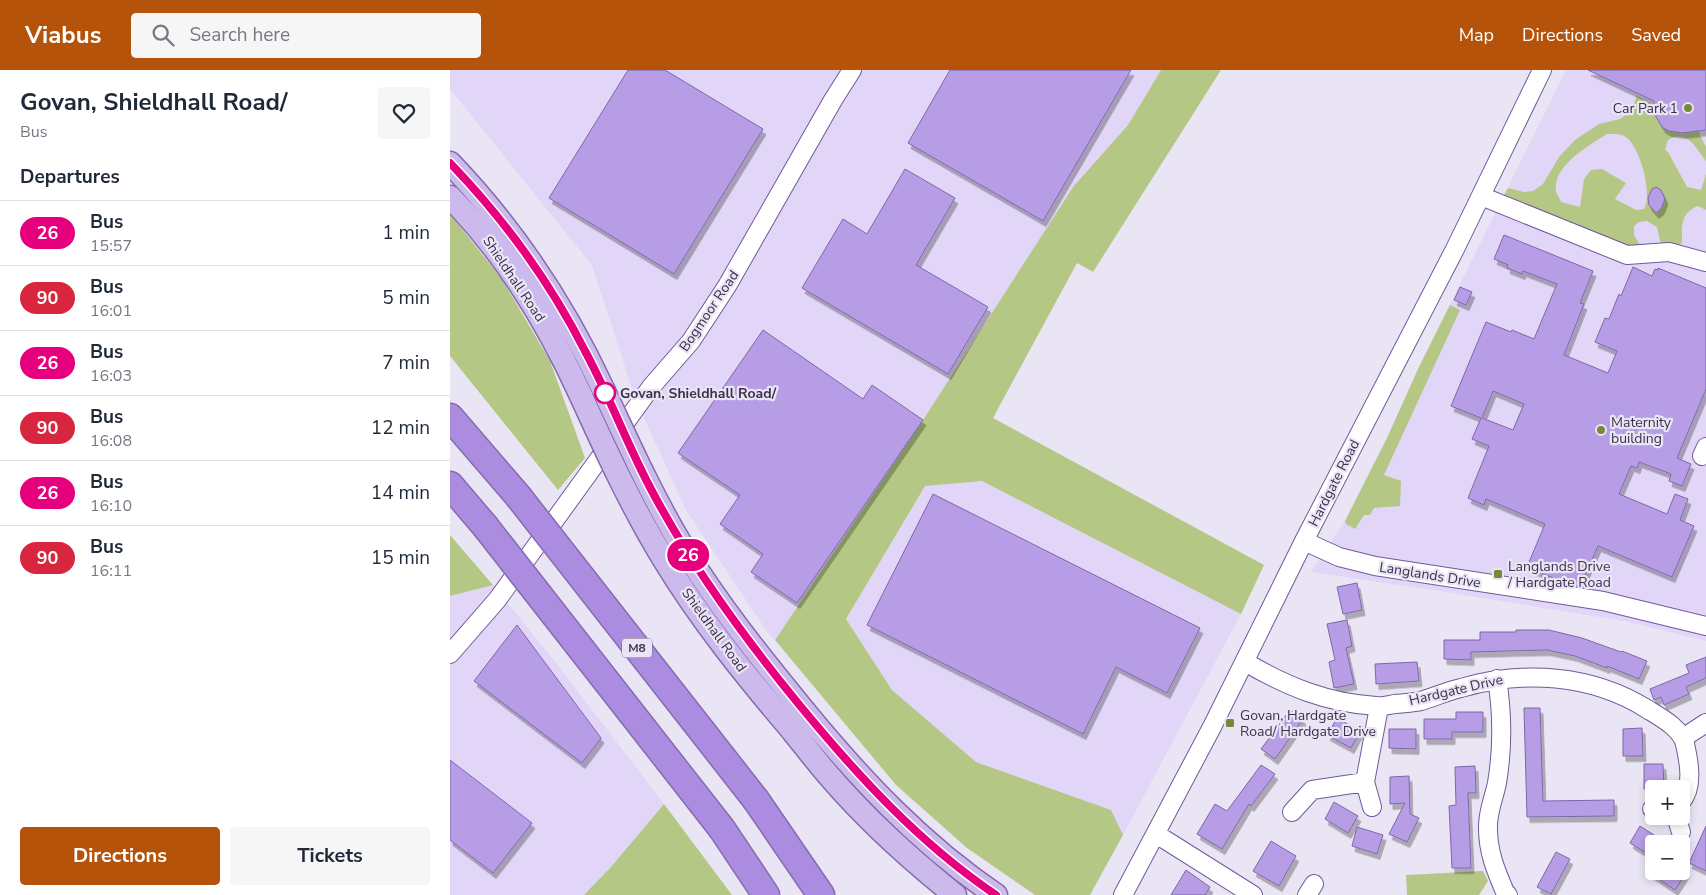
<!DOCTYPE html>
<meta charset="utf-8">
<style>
body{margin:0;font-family:"Nunito Sans",sans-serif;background:#f6f6f7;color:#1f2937;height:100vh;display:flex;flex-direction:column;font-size:19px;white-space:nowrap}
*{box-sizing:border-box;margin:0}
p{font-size:16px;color:#747a83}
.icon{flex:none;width:28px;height:28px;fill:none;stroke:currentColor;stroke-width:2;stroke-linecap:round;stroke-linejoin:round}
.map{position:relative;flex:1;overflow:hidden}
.drawer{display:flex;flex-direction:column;background:#fff;width:450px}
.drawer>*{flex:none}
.badge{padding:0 10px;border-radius:16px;font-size:18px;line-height:32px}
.fabs{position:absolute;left:1195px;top:710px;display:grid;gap:10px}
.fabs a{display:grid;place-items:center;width:45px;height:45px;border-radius:5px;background:#fff;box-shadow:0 2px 8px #0003;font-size:25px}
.map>.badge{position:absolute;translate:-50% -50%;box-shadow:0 0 0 2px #fff}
h2{padding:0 20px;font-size:19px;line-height:45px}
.round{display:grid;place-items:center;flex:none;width:52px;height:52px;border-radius:5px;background:#f6f6f7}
.headline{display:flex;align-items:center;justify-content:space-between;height:85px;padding:0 20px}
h1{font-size:24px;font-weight:700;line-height:38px}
.cta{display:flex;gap:10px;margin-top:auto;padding:10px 20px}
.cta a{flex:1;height:58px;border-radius:5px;background:#b45309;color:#fff;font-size:20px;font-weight:700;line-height:58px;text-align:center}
.cta a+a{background:#f6f6f7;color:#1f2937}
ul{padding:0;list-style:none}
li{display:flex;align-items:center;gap:15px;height:65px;padding:0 20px;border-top:1px solid #e0e1e3}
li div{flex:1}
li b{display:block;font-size:19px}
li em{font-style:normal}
li .badge{min-width:55px;font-weight:700;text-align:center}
header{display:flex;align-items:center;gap:30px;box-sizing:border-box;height:70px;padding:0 25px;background:#b45309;color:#fff}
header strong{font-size:24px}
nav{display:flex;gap:28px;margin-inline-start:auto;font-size:18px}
.search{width:350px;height:45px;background:#f6f6f7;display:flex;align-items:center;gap:12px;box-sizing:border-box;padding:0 18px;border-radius:5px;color:#747a83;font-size:19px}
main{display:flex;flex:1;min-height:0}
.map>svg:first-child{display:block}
.built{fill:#e1d6f7}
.green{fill:#b5c784;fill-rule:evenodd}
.building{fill:#b79de5;stroke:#7f66a8;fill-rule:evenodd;filter:url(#shadow)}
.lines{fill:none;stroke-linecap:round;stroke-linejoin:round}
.minor-casing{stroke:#715899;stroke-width:20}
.major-casing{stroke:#856cae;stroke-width:25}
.highway-casing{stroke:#856cae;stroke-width:29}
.minor{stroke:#fff;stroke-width:18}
.major{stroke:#cdbaed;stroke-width:22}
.highway{stroke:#ac8ce1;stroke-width:26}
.major-bridge-casing{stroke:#856cae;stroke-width:25;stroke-linecap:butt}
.highway-bridge-casing{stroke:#856cae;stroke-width:29;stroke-linecap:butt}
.major-bridge{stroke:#cdbaed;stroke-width:22}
.highway-bridge{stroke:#ac8ce1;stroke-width:26}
.line-casing{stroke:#fff;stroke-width:11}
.line{stroke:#e6007e;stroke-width:8}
.poi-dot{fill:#778939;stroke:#eae5f4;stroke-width:2}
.stop-dot{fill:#fff;stroke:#e6007e;stroke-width:2.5}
.labels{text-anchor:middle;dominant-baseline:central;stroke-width:4.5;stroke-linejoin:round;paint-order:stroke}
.shield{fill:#eae5f4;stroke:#706780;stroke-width:1}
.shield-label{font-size:12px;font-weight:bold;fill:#3c314e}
.poi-label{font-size:14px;fill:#3c314e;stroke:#eae5f4;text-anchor:start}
.street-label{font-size:14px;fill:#3c314e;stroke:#eae5f4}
.stop-label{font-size:14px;font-weight:bold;fill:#3c314e;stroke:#eae5f4;text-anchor:start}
</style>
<header>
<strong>Viabus</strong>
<div class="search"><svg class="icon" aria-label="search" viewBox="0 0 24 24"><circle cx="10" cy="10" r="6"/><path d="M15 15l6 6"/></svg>Search here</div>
<nav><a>Map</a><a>Directions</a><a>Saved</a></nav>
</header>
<main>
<section class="drawer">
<div class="headline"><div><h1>Govan, Shieldhall Road/</h1><p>Bus</p></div><a class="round"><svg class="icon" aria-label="heart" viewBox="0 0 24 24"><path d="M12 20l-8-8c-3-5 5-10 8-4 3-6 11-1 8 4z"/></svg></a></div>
<h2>Departures</h2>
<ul>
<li><span class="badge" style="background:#e6007e;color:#fff">26</span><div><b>Bus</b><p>15:57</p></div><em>1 min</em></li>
<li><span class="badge" style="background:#d7263d;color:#fff">90</span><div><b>Bus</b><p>16:01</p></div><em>5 min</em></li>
<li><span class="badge" style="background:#e6007e;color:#fff">26</span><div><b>Bus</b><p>16:03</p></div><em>7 min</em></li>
<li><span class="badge" style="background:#d7263d;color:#fff">90</span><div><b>Bus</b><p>16:08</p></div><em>12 min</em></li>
<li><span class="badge" style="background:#e6007e;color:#fff">26</span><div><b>Bus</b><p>16:10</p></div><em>14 min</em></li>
<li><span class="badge" style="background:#d7263d;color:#fff">90</span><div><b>Bus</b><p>16:11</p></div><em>15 min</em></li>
</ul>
<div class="cta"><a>Directions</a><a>Tickets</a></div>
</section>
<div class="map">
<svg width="1256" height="825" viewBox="0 0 1256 825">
<defs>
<filter id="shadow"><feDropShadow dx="3" dy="5.5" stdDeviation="0" flood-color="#0004"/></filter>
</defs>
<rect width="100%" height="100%" fill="#eae5f4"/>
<path class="built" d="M 0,0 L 711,0 L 678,55 L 623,117 L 473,350 L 325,570 L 318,563 L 236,440 L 185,328 L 142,195 L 0,19 Z
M 1116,0 L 1256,0 L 1256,571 L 1174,551 L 989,521 L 861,502 L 895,451 L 937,368 L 969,297 Z
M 532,411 L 791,544 L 673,765 L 661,740 L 526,692 L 442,620 L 396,549 L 475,415 Z
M 43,515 L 111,599 L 214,734 L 190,763 L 244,825 L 0,825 L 0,526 Z"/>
<path class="green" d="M 711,0 L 771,0 L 643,202 L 627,193 L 543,348 L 814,495 L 791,544 L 532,411 L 475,416 L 396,549 L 442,620 L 526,692 L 661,740 L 673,765 L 640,825 L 585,825 L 517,778 L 446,715 L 325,570 L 473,350 L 623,117 L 678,55 Z
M 1187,26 L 1204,35 C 1206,66 1226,64 1249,59 L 1250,65 L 1256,77 L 1256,91 C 1247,79 1237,58 1218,70 L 1215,80 L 1218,82 L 1237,117 L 1251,120 L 1256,104 L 1256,140 L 1248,136 C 1230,143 1232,156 1232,173 C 1223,177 1218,177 1210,171 L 1207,157 L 1197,151 L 1189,152 L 1184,156 L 1184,165 L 1191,177 L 1187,179 L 1053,127 L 1058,118 L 1074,122 L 1083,121 L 1093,114 L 1109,87 L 1125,70 L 1149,54 L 1170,49 L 1180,42 ZM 1157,64 C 1164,64 1170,63 1176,67 C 1190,77 1203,124 1194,139 L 1186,140 L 1165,129 L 1176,113 L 1152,99 L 1141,100 L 1134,109 L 1130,137 L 1111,132 C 1110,129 1107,125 1106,121 C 1102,96 1140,75 1157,64 Z
M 0,144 L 51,208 L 100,291 L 135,388 L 108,420 L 0,286 Z
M 1000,235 L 1010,240 L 934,405 L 951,411 L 950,436 L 924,438 L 920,445 L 914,445 L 905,459 L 896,454 L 895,451 L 937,368 L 969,297 Z
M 0,465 L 43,515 L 0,526 Z
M 214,734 L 282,825 L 134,825 L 161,797 Z
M 1033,801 L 1038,811 L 1029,825 L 957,825 L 956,805 Z"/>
<path class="building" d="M 178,0 L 215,0 L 313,59 L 224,204 L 99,128 Z
M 500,0 L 681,0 L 593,151 L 458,73 Z
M 1138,0 L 1256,0 L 1256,60 L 1232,63 L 1219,61 L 1213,58 L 1206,47 L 1204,31 Z
M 455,99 L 505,128 L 466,195 L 538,237 L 498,304 L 352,218 L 393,149 L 417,164 Z
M 1206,117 L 1211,120 L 1215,129 L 1211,139 L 1206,143 L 1199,135 L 1198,128 L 1202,119 Z
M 1054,165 L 1143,201 L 1130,233 L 1134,234 L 1114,285 L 1158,303 L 1167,281 L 1145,272 L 1155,248 L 1159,249 L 1169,224 L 1171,226 L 1183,197 L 1202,206 L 1205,199 L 1208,200 L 1208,198 L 1256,218 L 1256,319 L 1227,388 L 1241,394 L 1232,416 L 1219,411 L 1221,404 L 1189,392 L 1187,398 L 1181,396 L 1169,424 L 1217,444 L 1225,424 L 1238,429 L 1230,450 L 1244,456 L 1222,507 L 1148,476 L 1130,517 L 1120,515 L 1077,497 L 1095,454 L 1036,429 L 1034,435 L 1018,428 L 1039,376 L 1022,369 L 1031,348 L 1001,336 L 1036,252 L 1061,262 L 1062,260 L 1084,269 L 1107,214 L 1073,201 L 1072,204 L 1057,198 L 1058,195 L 1044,189 ZM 1043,321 L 1074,334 L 1063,360 L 1032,348 Z
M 1010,217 L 1022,222 L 1016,235 L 1004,230 Z
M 313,260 L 413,329 L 422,315 L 473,350 L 347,533 L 301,502 L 313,484 L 270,454 L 290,425 L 228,383 Z
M 483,424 L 750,558 L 717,623 L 666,597 L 633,664 L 417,555 Z
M 907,513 L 912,540 L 893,544 L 887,517 Z
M 897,550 L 902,576 L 896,578 L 904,614 L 884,618 L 879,592 L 885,590 L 877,554 Z
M 67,555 L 151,668 L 132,693 L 24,611 Z
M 1066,560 L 1099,560 L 1132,568 L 1171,582 L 1172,581 L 1197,591 L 1189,609 L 1157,596 L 1157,598 L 1125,586 L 1097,580 L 1021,582 L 1021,590 L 994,589 L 994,570 L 1030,570 L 1030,562 L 1066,562 Z
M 1256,587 L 1256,608 L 1236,617 L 1239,624 L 1214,635 L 1211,627 L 1204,630 L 1200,619 L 1239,603 L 1236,595 Z
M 967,592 L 969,611 L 926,614 L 925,594 Z
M 1074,638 L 1090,638 L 1093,731 L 1164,730 L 1164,746 L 1077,747 Z
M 840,640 L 853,649 L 825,689 L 811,679 Z
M 1006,642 L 1033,642 L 1033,662 L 1002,662 L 1002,669 L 974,669 L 974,649 L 1006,649 Z
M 887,648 L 910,661 L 901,678 L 877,665 Z
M 1192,658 L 1193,686 L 1173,686 L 1173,659 Z
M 939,659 L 966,659 L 966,679 L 939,678 Z
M 0,690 L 82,753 L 43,803 L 0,770 Z
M 1194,694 L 1213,694 L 1214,719 L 1194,719 Z
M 811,695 L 825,704 L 801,736 L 799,734 L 772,779 L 747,764 L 765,734 L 777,741 Z
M 1025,696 L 1026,723 L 1018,723 L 1021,798 L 1002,798 L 999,736 L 1006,735 L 1005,697 Z
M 959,706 L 960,744 L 969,748 L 957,772 L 939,764 L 955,733 L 940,734 L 940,707 Z
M 884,732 L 908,746 L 898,763 L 875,749 Z
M 1190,756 L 1204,765 L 1204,788 L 1180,773 Z
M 1256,756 L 1256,801 L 1239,793 Z
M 907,757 L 933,765 L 927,784 L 902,776 Z
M 821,771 L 846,786 L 829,816 L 803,801 Z
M 1106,782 L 1120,789 L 1101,824 L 1087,817 Z
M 736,800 L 760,817 L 755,825 L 721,825 Z
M 1197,801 L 1237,801 L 1225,820 Z"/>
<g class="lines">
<g class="minor-casing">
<path id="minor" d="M 1031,126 L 1177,185 L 1219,182 L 1256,192
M 1252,386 L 1256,377
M 854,471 L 889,487 L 925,496 L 1153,531 L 1256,556
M 0,584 L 47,530 L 201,317 L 241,271 L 277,216 L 383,30 L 402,0
M 795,592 C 838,617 877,633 926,636 C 932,637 939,635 945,634 C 953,633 963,633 971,631 C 985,627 997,621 1011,618 C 1073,600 1141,604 1197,639 C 1210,647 1231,658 1235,674 C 1239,692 1244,717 1231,732
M 1047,609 C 1053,646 1053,677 1047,713 C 1044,728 1037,743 1038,759 C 1038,782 1046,801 1055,822 L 1058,825
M 1233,668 L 1256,653
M 922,737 L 915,712 L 929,637
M 1202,739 L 1204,739
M 842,742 L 862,720 L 915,712
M 1226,746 L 1231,762
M 706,764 L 803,825
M 673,825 L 763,655 L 854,471 L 1005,179 L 1092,0
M 857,825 L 864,814"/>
</g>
<g class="major-casing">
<path id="major" d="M 0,93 C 64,160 114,235 153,319
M 0,127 C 57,185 99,255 132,328
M 355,642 C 411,710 472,775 546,825
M 341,659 C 354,675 366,691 380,707 C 417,750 460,789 505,825"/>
</g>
<g class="highway-casing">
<path id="highway" d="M 0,347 L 68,426
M 0,415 L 35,456
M 306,730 L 371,825
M 272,759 L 316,825"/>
</g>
<use href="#minor" class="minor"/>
<use href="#major" class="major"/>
<use href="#highway" class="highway"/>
<g class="major-bridge-casing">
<path id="major-bridge" d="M 153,319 C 178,372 202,426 232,476 C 268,535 311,588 355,642
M 132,328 C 157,383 182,437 213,488 C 250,549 295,605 341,659"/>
</g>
<g class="highway-bridge-casing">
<path id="highway-bridge" d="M 68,426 L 306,730
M 35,456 L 272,759"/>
</g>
<use href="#major-bridge" class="major-bridge"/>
<use href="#highway-bridge" class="highway-bridge"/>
</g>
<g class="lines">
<g class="line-casing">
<path id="line" d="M 0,93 C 54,149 100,212 135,281 C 160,327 178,377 203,423 C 243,498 293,566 347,632 C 406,704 469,773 546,825"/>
</g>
<use href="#line" class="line"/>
</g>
<g class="poi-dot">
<circle cx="1238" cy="38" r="5"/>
<circle cx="1151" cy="360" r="5"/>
<rect x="1043" y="499" width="10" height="10" rx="2.5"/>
<rect x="775" y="648" width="10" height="10" rx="2.5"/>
</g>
<circle class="stop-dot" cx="155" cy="323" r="10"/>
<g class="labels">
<rect class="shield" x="172" y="568.5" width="30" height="19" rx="4"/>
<g class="shield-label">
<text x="187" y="578">M8</text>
</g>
<g class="poi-label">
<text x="1228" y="38" text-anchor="end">Car Park 1</text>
<text x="1161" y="352">Maternity<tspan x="1161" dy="16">building</tspan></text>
<text x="1058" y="496">Langlands Drive<tspan x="1058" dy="16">/ Hardgate Road</tspan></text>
<text x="790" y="645">Govan, Hardgate<tspan x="790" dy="16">Road/ Hardgate Drive</tspan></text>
</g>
<g class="street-label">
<text transform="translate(64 209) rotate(56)">Shieldhall Road</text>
<text transform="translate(259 241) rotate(-56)">Bogmoor Road</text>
<text transform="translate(884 413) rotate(-63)">Hardgate Road</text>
<text transform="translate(980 505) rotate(9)">Langlands Drive</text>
<text transform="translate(264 560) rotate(54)">Shieldhall Road</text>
<text transform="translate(1006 620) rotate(-13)">Hardgate Drive</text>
</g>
<g class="stop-label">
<text x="170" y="323">Govan, Shieldhall Road/</text>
</g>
</g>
</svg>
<div class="fabs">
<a>+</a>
<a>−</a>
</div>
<b class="badge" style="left:238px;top:485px;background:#e6007e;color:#fff">26</b>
</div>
</main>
